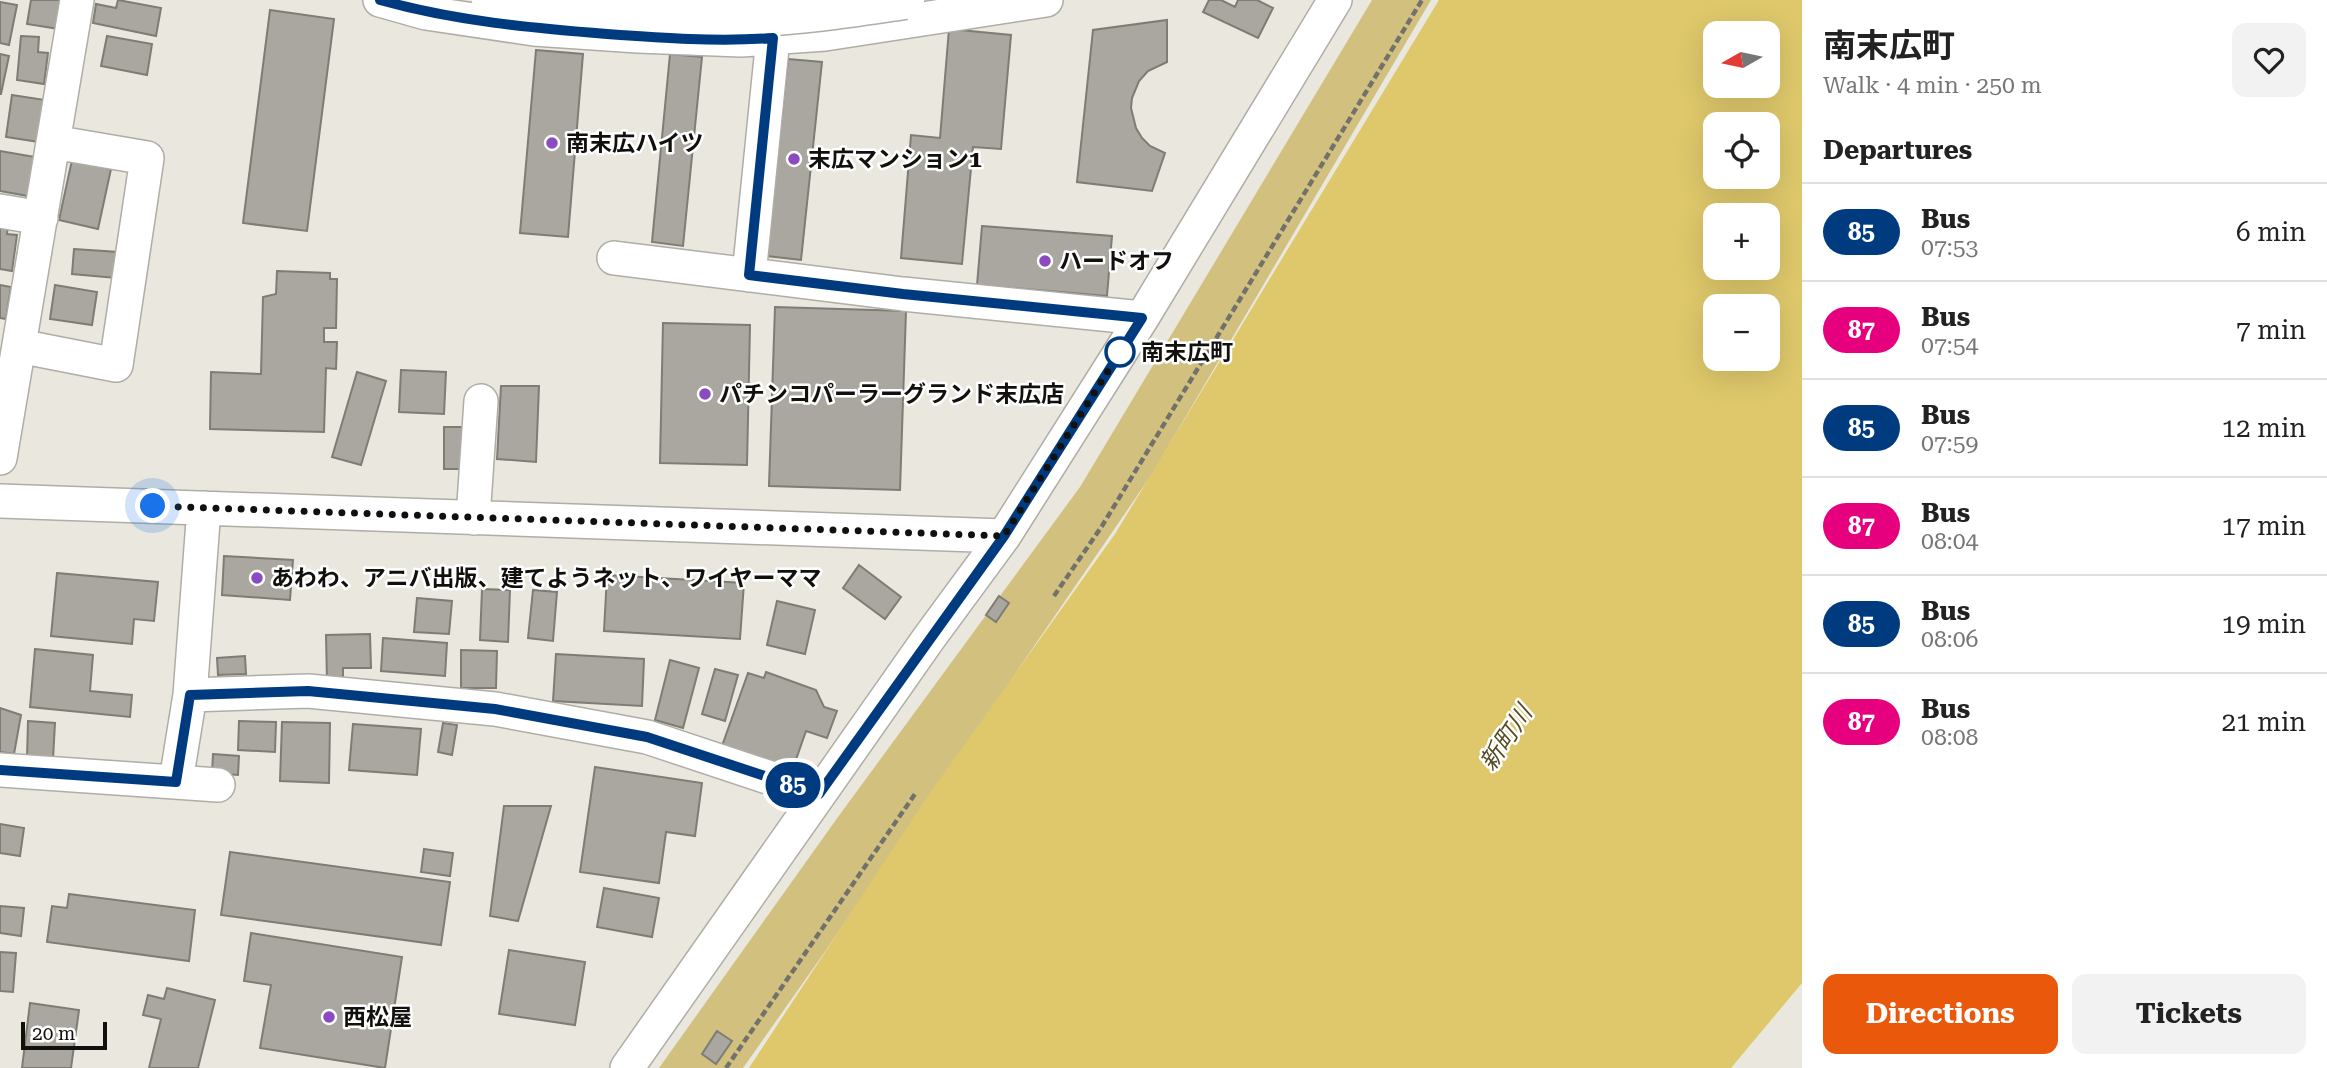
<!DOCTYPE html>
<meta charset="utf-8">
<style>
body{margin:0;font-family:"Roboto Serif","Noto Sans JP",serif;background:#f2f2f2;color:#222;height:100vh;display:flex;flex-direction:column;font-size:26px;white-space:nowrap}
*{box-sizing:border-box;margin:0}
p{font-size:23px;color:#767676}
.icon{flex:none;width:38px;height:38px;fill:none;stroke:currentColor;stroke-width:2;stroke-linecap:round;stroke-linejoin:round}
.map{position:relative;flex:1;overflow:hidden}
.sheet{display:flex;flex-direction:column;background:#fff;width:525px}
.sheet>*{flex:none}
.badge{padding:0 14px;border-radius:23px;font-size:24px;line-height:46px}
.needle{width:46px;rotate:261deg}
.fabs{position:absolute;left:1703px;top:21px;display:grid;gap:14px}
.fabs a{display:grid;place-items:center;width:77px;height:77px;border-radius:14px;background:#fff;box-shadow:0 7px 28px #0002;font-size:35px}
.scale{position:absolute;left:21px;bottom:18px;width:86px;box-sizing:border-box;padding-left:7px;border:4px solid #11100d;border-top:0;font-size:19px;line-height:24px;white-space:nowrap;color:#11100d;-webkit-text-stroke:5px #fff;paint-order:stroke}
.you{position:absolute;width:35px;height:35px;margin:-18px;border:5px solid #fff;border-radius:50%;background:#1a73e8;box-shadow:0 0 0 10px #1a73e833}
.map>.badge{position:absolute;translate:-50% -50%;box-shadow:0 0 0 4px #fff}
h2{padding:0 21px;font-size:26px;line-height:63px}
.round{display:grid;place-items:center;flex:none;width:74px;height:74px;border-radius:14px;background:#f2f2f2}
.headline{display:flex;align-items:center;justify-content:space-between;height:119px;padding:0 21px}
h1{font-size:33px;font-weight:700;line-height:52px}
.primary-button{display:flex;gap:14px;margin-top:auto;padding:14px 21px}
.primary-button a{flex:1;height:80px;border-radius:14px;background:#ea580c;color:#fff;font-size:28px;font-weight:700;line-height:80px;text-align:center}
.primary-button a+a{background:#f2f2f2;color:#222}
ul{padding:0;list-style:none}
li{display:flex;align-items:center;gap:21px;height:98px;padding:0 21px;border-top:2px solid #e0e0e0}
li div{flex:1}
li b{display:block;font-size:26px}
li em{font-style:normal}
li .badge{min-width:77px;font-weight:700;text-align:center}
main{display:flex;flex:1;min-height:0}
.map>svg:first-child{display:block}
.green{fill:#d2c17e}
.water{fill:#dec86b;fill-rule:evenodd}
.building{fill:#a9a79f;stroke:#7e7d75;stroke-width:2}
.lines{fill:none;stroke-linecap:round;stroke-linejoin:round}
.minor-casing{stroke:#afada5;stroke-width:36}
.path{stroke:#73716c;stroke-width:4.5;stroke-dasharray:7 3.5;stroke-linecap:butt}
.minor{stroke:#fff;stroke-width:33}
.major-bridge-casing{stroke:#afada5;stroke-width:41;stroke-linecap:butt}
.major-bridge{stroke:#fff;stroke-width:38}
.line-casing{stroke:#fff;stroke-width:16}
.line{stroke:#003b80;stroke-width:10}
.walk{stroke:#11100d;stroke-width:7;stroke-dasharray:0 12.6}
.poi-dot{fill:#8a4bc0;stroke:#fff;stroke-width:2.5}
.stop-dot{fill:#fff;stroke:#003b80;stroke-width:3.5}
.labels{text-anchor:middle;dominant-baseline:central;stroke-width:5;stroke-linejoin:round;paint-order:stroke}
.poi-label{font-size:23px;font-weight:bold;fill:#11100d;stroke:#fff;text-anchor:start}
.stop-label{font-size:23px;font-weight:bold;fill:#11100d;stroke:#fff;text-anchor:start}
.water-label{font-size:24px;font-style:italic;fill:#554c25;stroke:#fff}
</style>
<main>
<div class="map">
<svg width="1802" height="1068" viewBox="0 0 1802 1068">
<rect width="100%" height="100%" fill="#e9e7de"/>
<path class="green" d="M 1372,0 L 1431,0 L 1152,474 L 824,953 L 743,1068 L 659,1068 L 838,817 L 1080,487 Z"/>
<path class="water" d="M 1439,0 L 1802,0 L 1802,983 L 1731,1068 L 749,1068 L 927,797 L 1115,534 ZM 1715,33 L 1768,33 L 1768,86 L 1715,86 ZM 1715,124 L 1768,124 L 1768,177 L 1715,177 ZM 1715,215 L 1768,215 L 1768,268 L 1715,268 ZM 1715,306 L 1768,306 L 1768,359 L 1715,359 Z"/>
<path class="building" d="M 31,0 L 63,0 L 59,29 L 27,24 Z
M 118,0 L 161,8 L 156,36 L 93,23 L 96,4 L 116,8 Z
M 1209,0 L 1221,0 L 1235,7 L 1238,0 L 1257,0 L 1273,8 L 1258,38 L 1203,12 Z
M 0,2 L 17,5 L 9,45 L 0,43 Z
M 270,10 L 334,19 L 307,231 L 243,223 Z
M 1167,20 L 1167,62 L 1148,71 L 1139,81 L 1132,98 L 1131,108 L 1136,128 L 1142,138 L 1150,146 L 1165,153 L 1152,191 L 1077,182 L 1093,30 Z
M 949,29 L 1011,35 L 1001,149 L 973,147 L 962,264 L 901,258 L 911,135 L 940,138 Z
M 21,36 L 39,37 L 38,52 L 48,53 L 44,84 L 17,80 Z
M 107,36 L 152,44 L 147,75 L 101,66 Z
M 536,50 L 583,54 L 568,237 L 520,233 Z
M 0,54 L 9,56 L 1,94 L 0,94 Z
M 670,54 L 702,57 L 683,246 L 652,242 Z
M 788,59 L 822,62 L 801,260 L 767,256 Z
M 12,95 L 45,100 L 39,142 L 6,137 Z
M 0,151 L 35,157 L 28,196 L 0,191 Z
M 72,160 L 111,169 L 98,229 L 59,220 Z
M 0,224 L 8,225 L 7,234 L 17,235 L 12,271 L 0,269 Z
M 982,226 L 1112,236 L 1107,296 L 977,285 Z
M 74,249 L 118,252 L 116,278 L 72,274 Z
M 277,271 L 330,273 L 330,279 L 337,279 L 336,328 L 324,328 L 324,342 L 337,342 L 336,369 L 326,368 L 324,432 L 210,429 L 211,372 L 261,374 L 263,297 L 276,294 Z
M 0,285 L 11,287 L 6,319 L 0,318 Z
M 55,285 L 97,292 L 92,325 L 50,319 Z
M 775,307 L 906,311 L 900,490 L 769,486 Z
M 663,323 L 750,325 L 747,465 L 660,463 Z
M 401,370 L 446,372 L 444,414 L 399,412 Z
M 357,372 L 386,381 L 361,465 L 332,457 Z
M 501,386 L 539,386 L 536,462 L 497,459 Z
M 444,427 L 462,427 L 462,469 L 444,469 Z
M 224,556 L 293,560 L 290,600 L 222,595 Z
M 859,565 L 901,597 L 885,619 L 843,588 Z
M 57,573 L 158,582 L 154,621 L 134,619 L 132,644 L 51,636 Z
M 607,575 L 744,583 L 740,639 L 604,631 Z
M 482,589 L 510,590 L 508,642 L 480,640 Z
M 533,590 L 557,592 L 553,641 L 528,638 Z
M 999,596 L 1009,603 L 996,622 L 986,615 Z
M 417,598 L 452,601 L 449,634 L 414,632 Z
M 777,601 L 815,610 L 805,654 L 767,645 Z
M 370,634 L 371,668 L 343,668 L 343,680 L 327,681 L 326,635 Z
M 383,638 L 447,643 L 445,676 L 381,671 Z
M 35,649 L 93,655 L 90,691 L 132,695 L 130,717 L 30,707 Z
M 461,650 L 497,651 L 496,688 L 461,688 Z
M 556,654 L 644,659 L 642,706 L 553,701 Z
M 245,656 L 246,674 L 218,675 L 217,658 Z
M 670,660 L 699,668 L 683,728 L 655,720 Z
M 715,669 L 738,675 L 725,721 L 702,714 Z
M 766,672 L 816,690 L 824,707 L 837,711 L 827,738 L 806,731 L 792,771 L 722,746 L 748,673 L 764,678 Z
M 0,708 L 21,715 L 14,754 L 0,752 Z
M 28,721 L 55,723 L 53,759 L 27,758 Z
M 239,721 L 276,722 L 275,752 L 238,750 Z
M 282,722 L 330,723 L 329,783 L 280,781 Z
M 443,723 L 457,725 L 452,755 L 438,752 Z
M 353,724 L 421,729 L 417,775 L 349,770 Z
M 213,754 L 239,756 L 238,775 L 212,773 Z
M 595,767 L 702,783 L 695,836 L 666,832 L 659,883 L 580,872 Z
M 504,806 L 551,806 L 518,921 L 490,916 Z
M 0,824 L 24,828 L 20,856 L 0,853 Z
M 424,849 L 453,853 L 450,876 L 421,872 Z
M 230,852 L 450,882 L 441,945 L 221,915 Z
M 604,888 L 659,898 L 652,937 L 597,927 Z
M 69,894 L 195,910 L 189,961 L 47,942 L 52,906 L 67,908 Z
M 0,906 L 24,908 L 21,936 L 0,933 Z
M 251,933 L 402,957 L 385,1068 L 260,1048 L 271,985 L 244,981 Z
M 509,950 L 585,962 L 575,1025 L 499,1014 Z
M 0,952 L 16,953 L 13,992 L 0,991 Z
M 167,988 L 215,1000 L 198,1068 L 149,1068 L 161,1019 L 143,1015 L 148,995 L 164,999 Z
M 30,1003 L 79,1010 L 71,1068 L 22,1068 Z
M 717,1031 L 732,1041 L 716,1064 L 702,1054 Z"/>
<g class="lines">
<g class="minor-casing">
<path id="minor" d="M 380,0 L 426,13 L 534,29 L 638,36 L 741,40 L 825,34 L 1046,0
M 0,211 L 41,218
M 614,258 L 903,294 L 1142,318
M 749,275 L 773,38
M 19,346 L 116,365 L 147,158 L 53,142
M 0,458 L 77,0
M 0,501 L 1004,536
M 473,518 L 481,401
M 190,695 L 308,691 L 495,709 L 647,737 L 819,794
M 0,770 L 218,785
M 176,781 L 190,695 L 204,508
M 627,1068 L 929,638 L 1004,536 L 1142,318 L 1335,0"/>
</g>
<path class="path" d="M 1054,596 L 1102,526 L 1422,0
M 726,1068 L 915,794"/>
<use href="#minor" class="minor"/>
<g class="major-bridge-casing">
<path id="major-bridge" d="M 491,0 C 574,13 673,21 757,17 C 807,15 856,7 905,0"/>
</g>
<use href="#major-bridge" class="major-bridge"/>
</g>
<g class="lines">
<g class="line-casing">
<path id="line" d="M 0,770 L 176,782 L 190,695 L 308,691 L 495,709 L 647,737 L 819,794 L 1004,536 L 1142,318 L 903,294 L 749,275 L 773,38 C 718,42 662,38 607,34 C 531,28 455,21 380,0"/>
</g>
<use href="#line" class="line"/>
<path class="walk" d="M 153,506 L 1004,536 L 1120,352"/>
</g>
<g class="poi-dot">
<circle cx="552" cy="143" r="7"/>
<circle cx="794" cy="159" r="7"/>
<circle cx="1045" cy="261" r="7"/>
<circle cx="705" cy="394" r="7"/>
<circle cx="257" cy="578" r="7"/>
<circle cx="329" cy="1017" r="7"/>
</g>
<circle class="stop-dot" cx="1120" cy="352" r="14"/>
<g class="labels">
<g class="poi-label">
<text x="566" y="143">南末広ハイツ</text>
<text x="808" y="159">末広マンション1</text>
<text x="1059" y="261">ハードオフ</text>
<text x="719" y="394">パチンコパーラーグランド末広店</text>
<text x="271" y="578">あわわ、アニバ出版、建てようネット、ワイヤーママ</text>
<text x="343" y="1017">西松屋</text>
</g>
<g class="stop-label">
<text x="1141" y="352">南末広町</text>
</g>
<g class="water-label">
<text transform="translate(1506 738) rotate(-56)">新町川</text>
</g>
</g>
</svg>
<div class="fabs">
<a><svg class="needle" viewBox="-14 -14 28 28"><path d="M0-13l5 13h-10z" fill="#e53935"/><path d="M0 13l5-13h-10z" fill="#767676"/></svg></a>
<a><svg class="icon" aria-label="locate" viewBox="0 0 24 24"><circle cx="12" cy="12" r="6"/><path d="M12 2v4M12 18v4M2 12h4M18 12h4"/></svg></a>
<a>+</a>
<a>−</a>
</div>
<div class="scale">20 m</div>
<div class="you" style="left:153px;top:506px"></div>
<b class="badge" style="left:793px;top:785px;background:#003b80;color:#fff">85</b>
</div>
<section class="sheet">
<div class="headline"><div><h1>南末広町</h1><p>Walk · 4 min · 250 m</p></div><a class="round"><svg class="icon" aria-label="heart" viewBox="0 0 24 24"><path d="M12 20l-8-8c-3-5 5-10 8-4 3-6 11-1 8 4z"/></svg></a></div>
<h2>Departures</h2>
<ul>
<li><span class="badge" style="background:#003b80;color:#fff">85</span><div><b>Bus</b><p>07:53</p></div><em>6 min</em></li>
<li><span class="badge" style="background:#e6007e;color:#fff">87</span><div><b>Bus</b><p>07:54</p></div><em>7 min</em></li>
<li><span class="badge" style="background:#003b80;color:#fff">85</span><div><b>Bus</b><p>07:59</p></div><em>12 min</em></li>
<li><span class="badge" style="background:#e6007e;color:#fff">87</span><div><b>Bus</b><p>08:04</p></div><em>17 min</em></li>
<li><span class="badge" style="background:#003b80;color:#fff">85</span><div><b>Bus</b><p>08:06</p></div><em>19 min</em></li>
<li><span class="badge" style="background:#e6007e;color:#fff">87</span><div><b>Bus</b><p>08:08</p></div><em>21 min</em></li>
</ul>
<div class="primary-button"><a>Directions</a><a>Tickets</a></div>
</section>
</main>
